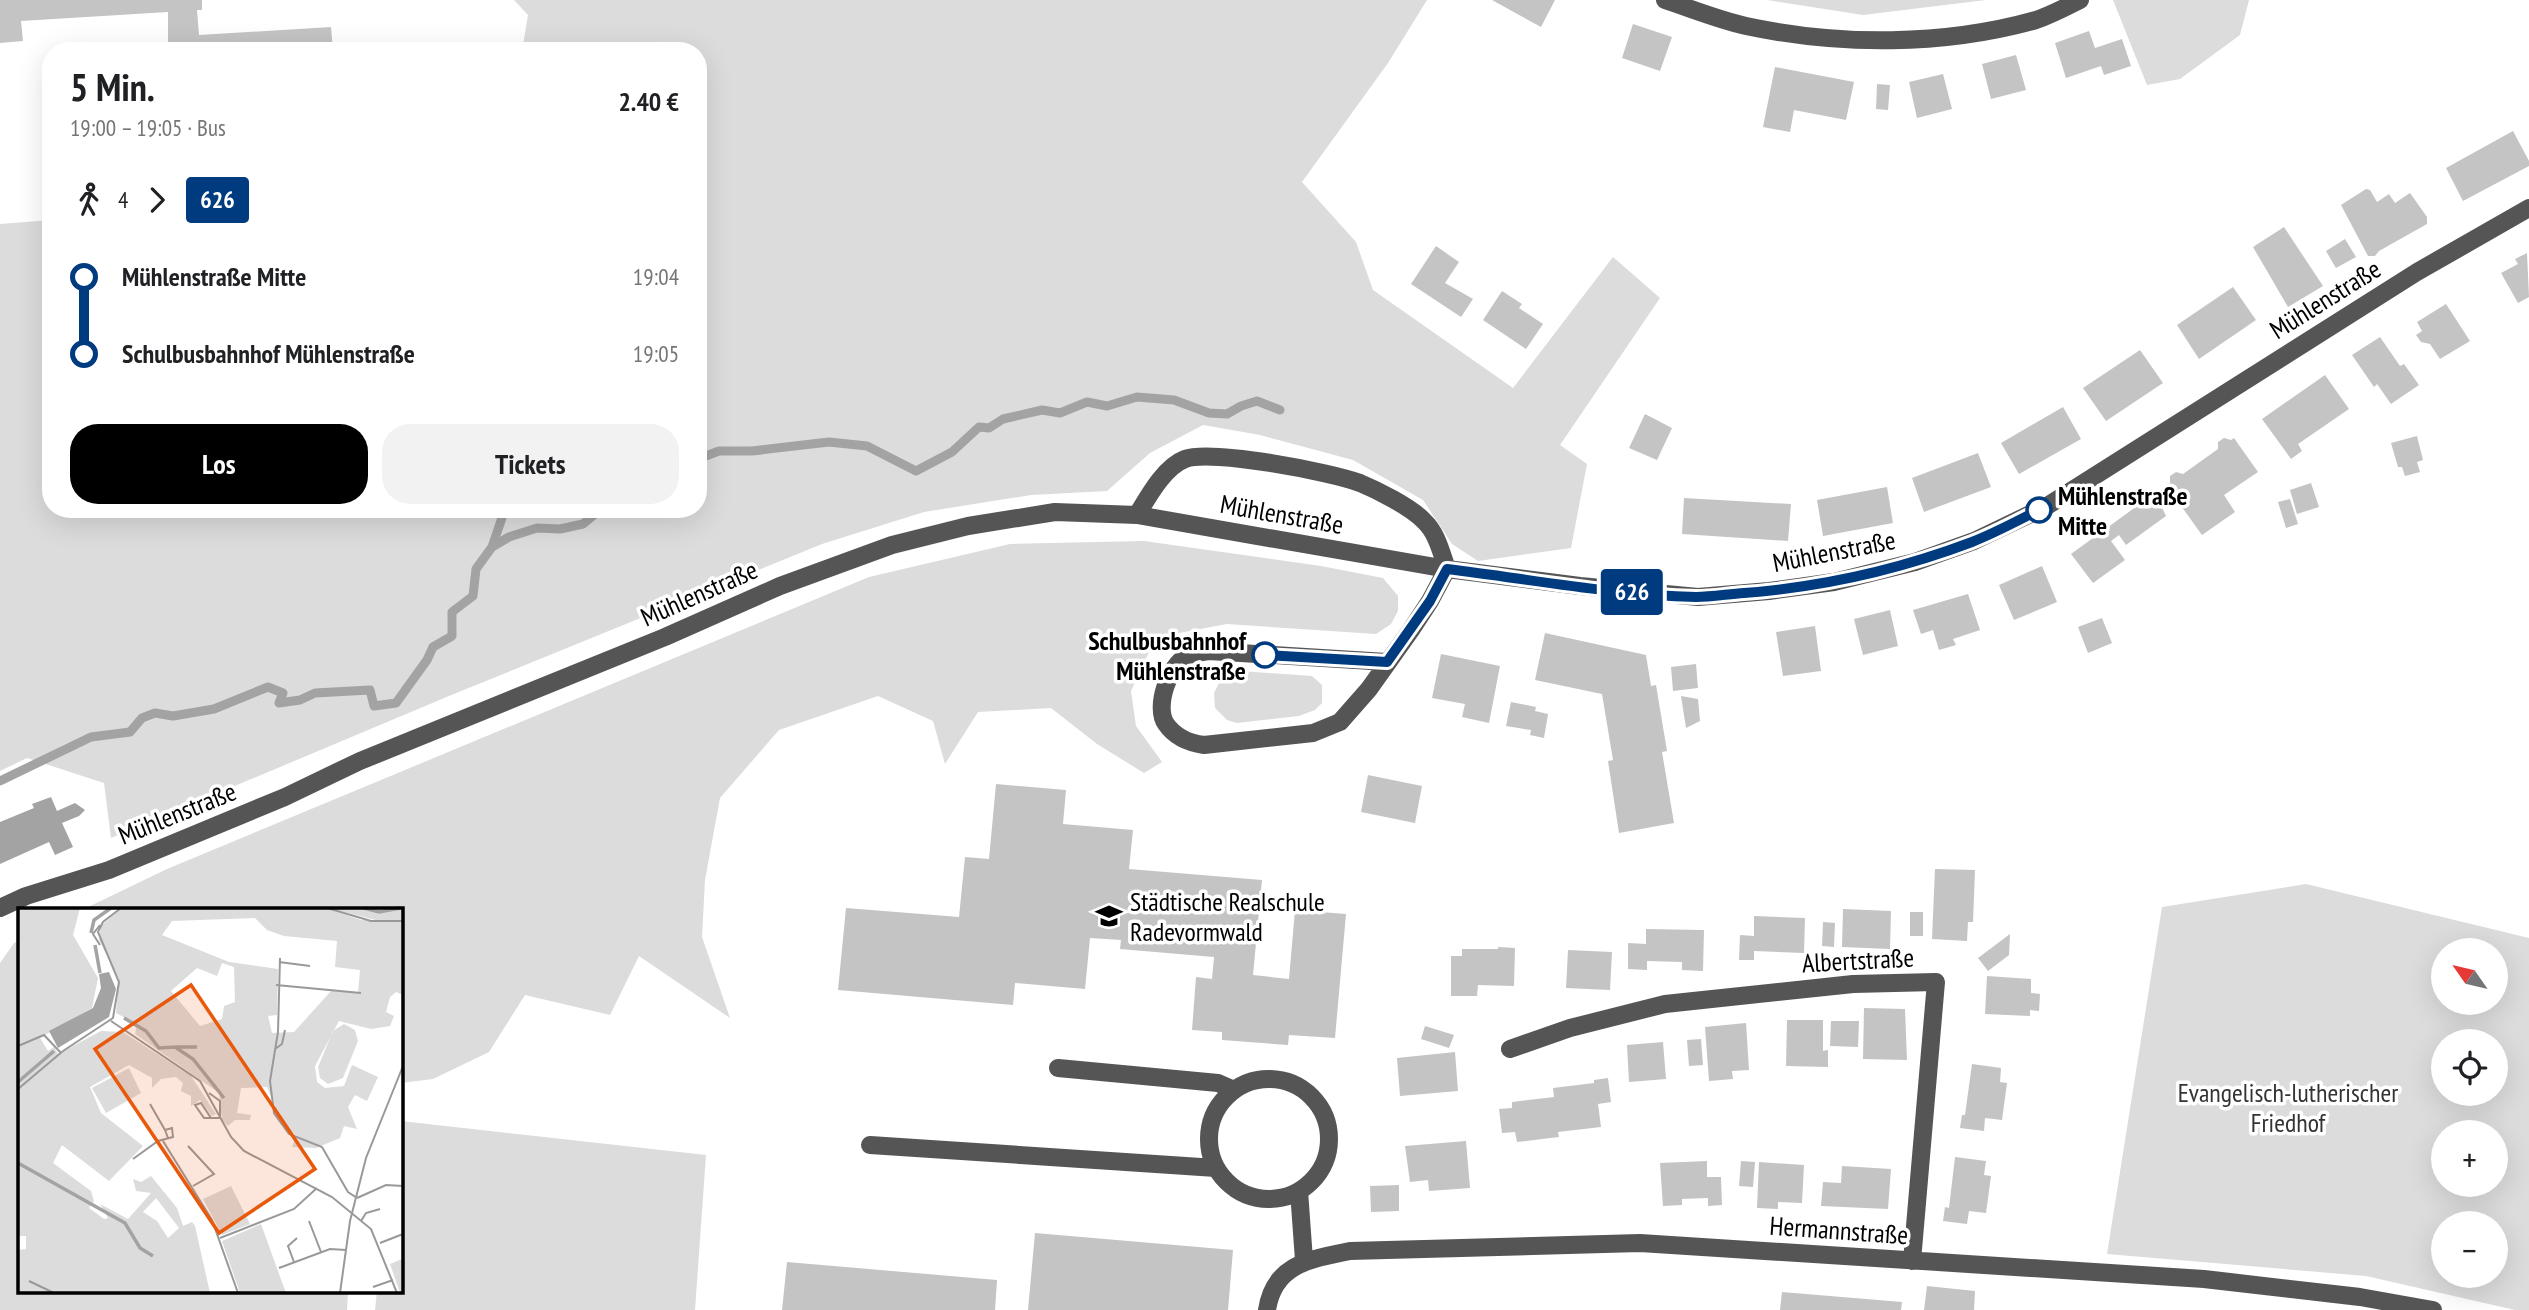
<!DOCTYPE html>
<html lang="de">
<meta charset="utf-8">
<style>
body{margin:0;font-family:"PT Sans Narrow",sans-serif;background:#f2f2f2;color:#202124;height:100vh;display:flex;flex-direction:column;font-size:26px;white-space:nowrap}
*{box-sizing:border-box;margin:0}
p{font-size:23px;color:#757577}
.icon{flex:none;width:38px;height:38px;fill:none;stroke:currentColor;stroke-width:2;stroke-linecap:round;stroke-linejoin:round}
.map{position:relative;flex:1;overflow:hidden}
.side{position:absolute;left:42px;top:42px;width:665px;height:476px;display:flex;flex-direction:column;background:#fff;border-radius:28px;box-shadow:0 7px 28px #0002}
.side>*{flex:none}
.badge{padding:0 14px;border-radius:5px;font-size:24px;line-height:46px}
.needle{width:46px;rotate:304deg}
.tools{position:absolute;left:2431px;top:938px;display:grid;gap:14px}
.tools a{display:grid;place-items:center;width:77px;height:77px;border-radius:50%;background:#fff;box-shadow:0 7px 28px #0002;font-size:35px}
.map>.badge{position:absolute;translate:-50% -50%;box-shadow:0 0 0 4px #fff}
.legs{display:flex;align-items:center;gap:10px;height:77px;padding:0 28px;font-size:23px}
.legs p{margin-inline-start:auto}
.summary{display:flex;align-items:center;justify-content:space-between;height:119px;padding:0 28px}
h1{font-size:38px;font-weight:600;line-height:52px}
.action{display:flex;gap:14px;margin-top:auto;padding:14px 28px}
.action a{flex:1;height:80px;border-radius:28px;background:#000;color:#fff;font-size:28px;font-weight:600;line-height:80px;text-align:center}
.action a+a{background:#f2f2f2;color:#202124}
ul{padding:0 28px;list-style:none}
li{display:flex;align-items:center;gap:24px;height:77px;font-size:26px}
li i{display:grid;place-items:center;width:10px;height:100%;margin:0 9px;background:currentColor}
li i::after{content:'';width:18px;height:18px;margin:-9px;border:5px solid;border-radius:50%;background:#fff}
li p{margin-inline-start:auto}
li:first-child i{background:linear-gradient(#0000 50%,currentColor 0)}
li:last-child i{background:linear-gradient(currentColor 50%,#0000 0)}
.map>svg:first-child{display:block}
.green{fill:#dcdcdc;fill-rule:evenodd}
.water{fill:#a3a3a3}
.lines{fill:none;stroke-linecap:round;stroke-linejoin:round}
.stream{stroke:#a3a3a3;stroke-width:9}
.building{fill:#c4c4c4}
.minor{stroke:#555;stroke-width:18}
.line-1-casing{stroke:#fff;stroke-width:16}
.line-1{stroke:#003b80;stroke-width:10}
.stop-1-dot{fill:#fff;stroke:#003b80;stroke-width:3.5}
.labels{text-anchor:middle;dominant-baseline:central;stroke-width:7;stroke-linejoin:round;paint-order:stroke}
.street-label{font-size:26px;fill:#000;stroke:#fff}
.stop-label{font-size:26px;font-weight:bold;fill:#000;stroke:#fff;text-anchor:start}
.poi-label{font-size:26px;fill:#000;stroke:#fff;text-anchor:start}
.park-label{font-size:26px;fill:#333;stroke:#fff}
.inset-river{fill:none;stroke:#a3a3a3;stroke-width:3.5}
.inset-road{fill:none;stroke:#999;stroke-width:2}
.view{fill:#e8590c;fill-opacity:0.15;stroke:#e8590c;stroke-width:3.5}
.inset-edge{fill:none;stroke:#000;stroke-width:3.5}
</style>
<div class="map">
<svg width="2529" height="1310" viewBox="0 0 2529 1310">
<rect width="100%" height="100%" fill="#fff"/>
<path class="green" d="M 514,0 L 1427,0 L 1388,63 L 1302,182 L 1356,242 L 1373,290 L 1513,388 L 1613,257 L 1660,298 L 1560,445 L 1587,464 L 1571,548 L 1478,561 L 1452,544 L 1423,500 L 1353,460 L 1260,435 L 1203,425 L 1150,453 L 1107,491 L 1031,495 L 924,512 L 822,544 L 449,696 L 111,838 L 104,783 L 27,758 L 0,771 L 0,224 L 51,220 L 51,509 L 698,509 L 698,51 L 522,51 L 528,15 Z
M 1767,0 L 1986,0 L 1863,15 Z
M 2113,0 L 2249,0 L 2240,35 L 2180,79 L 2147,85 Z
M 1144,541 L 1321,566 L 1383,578 L 1398,596 L 1398,611 L 1391,624 L 1376,634 L 1227,624 L 1179,633 L 1149,652 L 1131,691 L 1136,726 L 1162,762 L 1144,773 L 1097,744 L 1051,708 L 978,712 L 945,764 L 933,721 L 878,696 L 779,730 L 720,798 L 705,880 L 702,937 L 730,1018 L 639,956 L 610,1015 L 525,995 L 489,1052 L 433,1079 L 401,1083 L 401,909 L 84,909 L 167,869 L 869,577 L 1010,544 Z
M 1240,671 L 1312,676 L 1322,685 L 1322,703 L 1315,710 L 1299,716 L 1237,723 L 1227,720 L 1215,708 L 1214,693 L 1222,677 Z
M 2306,884 L 2529,938 L 2529,1310 L 2515,1310 L 2366,1276 L 2107,1254 L 2162,907 ZM 2496,950 L 2496,1003 L 2443,1003 L 2443,950 ZM 2496,1041 L 2496,1094 L 2443,1094 L 2443,1041 ZM 2496,1132 L 2496,1185 L 2443,1185 L 2443,1132 ZM 2496,1223 L 2496,1276 L 2443,1276 L 2443,1223 Z
M 19,941 L 19,1291 L 348,1291 L 347,1310 L 0,1310 L 0,963 L 14,943 Z
M 401,1121 L 706,1155 L 695,1310 L 375,1310 L 377,1291 L 401,1291 Z"/>
<path class="water" d="M 51,797 L 57,811 L 75,803 L 85,810 L 79,816 L 62,823 L 73,847 L 55,855 L 49,842 L 0,864 L 0,822 L 34,808 L 32,804 Z"/>
<g class="lines">
<path class="stream" d="M 698,459 L 719,451 L 752,451 L 829,442 L 867,446 L 916,471 L 952,452 L 979,427 L 989,428 L 1003,419 L 1042,410 L 1060,413 L 1087,402 L 1107,406 L 1137,397 L 1174,400 L 1209,413 L 1227,414 L 1241,406 L 1257,401 L 1280,410
M 492,547 L 505,509
M 0,781 L 91,737 L 130,732 L 142,718 L 155,713 L 173,716 L 214,709 L 268,687 L 283,693 L 279,703 L 300,700 L 315,693 L 370,690 L 374,706 L 396,703 L 427,660 L 433,647 L 452,636 L 452,612 L 473,596 L 476,569 L 492,547 L 509,537 L 537,528 L 560,529 L 583,524 L 601,509"/>
</g>
<path class="building" d="M 0,0 L 202,0 L 202,10 L 197,10 L 199,35 L 331,27 L 333,51 L 168,51 L 168,12 L 21,21 L 23,41 L 0,43 Z
M 1492,0 L 1555,0 L 1541,27 Z
M 1633,24 L 1672,37 L 1660,71 L 1622,58 Z
M 2089,31 L 2095,48 L 2122,39 L 2131,66 L 2104,75 L 2101,66 L 2066,78 L 2055,43 Z
M 2016,55 L 2026,90 L 1991,99 L 1982,64 Z
M 1775,67 L 1854,82 L 1846,120 L 1794,110 L 1790,132 L 1763,127 Z
M 1943,74 L 1952,109 L 1917,118 L 1909,82 Z
M 1877,84 L 1890,85 L 1888,110 L 1876,109 Z
M 2513,131 L 2529,161 L 2529,166 L 2463,201 L 2446,168 Z
M 2366,189 L 2370,190 L 2377,202 L 2389,194 L 2395,203 L 2410,193 L 2427,217 L 2427,224 L 2379,251 L 2375,256 L 2368,256 L 2341,205 Z
M 2284,227 L 2323,286 L 2288,307 L 2253,247 Z
M 2345,239 L 2356,257 L 2336,268 L 2326,251 Z
M 1436,246 L 1459,262 L 1445,283 L 1473,299 L 1461,317 L 1411,284 Z
M 2527,253 L 2529,297 L 2518,303 L 2501,273 L 2518,264 L 2515,259 Z
M 2233,287 L 2256,320 L 2199,359 L 2177,325 Z
M 1502,291 L 1522,304 L 1519,308 L 1543,324 L 1526,349 L 1483,320 Z
M 2446,304 L 2470,341 L 2440,359 L 2430,344 L 2421,342 L 2416,335 L 2422,331 L 2417,322 Z
M 2380,337 L 2400,366 L 2404,364 L 2419,385 L 2391,404 L 2377,384 L 2374,387 L 2352,355 Z
M 2140,350 L 2163,383 L 2106,421 L 2083,388 Z
M 2325,375 L 2349,409 L 2298,444 L 2302,451 L 2291,459 L 2262,419 Z
M 2063,407 L 2081,439 L 2019,474 L 2001,443 Z
M 1645,414 L 1672,428 L 1657,460 L 1629,448 Z
M 2417,436 L 2423,460 L 2417,462 L 2420,472 L 2405,476 L 2402,467 L 2398,467 L 2391,443 Z
M 2224,438 L 2231,440 L 2234,438 L 2258,472 L 2224,495 L 2235,512 L 2202,535 L 2166,485 L 2170,483 L 2170,476 L 2176,472 L 2183,474 L 2218,449 L 2218,442 Z
M 1978,453 L 1991,487 L 1924,512 L 1912,478 Z
M 2311,483 L 2319,507 L 2297,514 L 2290,490 Z
M 1887,487 L 1893,523 L 1823,536 L 1817,500 Z
M 2155,493 L 2166,516 L 2126,545 L 2119,535 L 2111,541 L 2125,560 L 2093,583 L 2071,554 Z
M 1684,498 L 1791,504 L 1788,541 L 1682,534 Z
M 2290,499 L 2298,524 L 2286,528 L 2278,502 Z
M 2042,566 L 2057,602 L 2014,620 L 1999,585 Z
M 1968,594 L 1980,630 L 1953,639 L 1956,645 L 1939,650 L 1933,630 L 1921,634 L 1913,610 Z
M 1890,610 L 1898,646 L 1863,655 L 1854,619 Z
M 2102,618 L 2112,643 L 2088,653 L 2078,627 Z
M 1815,626 L 1821,671 L 1783,676 L 1776,632 Z
M 1545,633 L 1646,655 L 1651,686 L 1656,685 L 1667,751 L 1662,752 L 1674,823 L 1619,833 L 1608,761 L 1613,760 L 1602,694 L 1535,680 Z
M 1441,654 L 1500,666 L 1489,723 L 1462,717 L 1465,704 L 1432,698 Z
M 1696,664 L 1698,688 L 1673,691 L 1671,667 Z
M 1681,696 L 1698,699 L 1700,721 L 1686,728 Z
M 1511,702 L 1536,707 L 1535,711 L 1548,714 L 1544,738 L 1530,735 L 1531,730 L 1506,726 Z
M 1368,775 L 1422,786 L 1415,823 L 1361,812 Z
M 996,784 L 1066,790 L 1063,824 L 1133,830 L 1129,869 L 1262,880 L 1253,975 L 1289,979 L 1295,910 L 1346,914 L 1335,1038 L 1289,1035 L 1288,1045 L 1222,1040 L 1222,1032 L 1192,1030 L 1196,977 L 1212,979 L 1214,957 L 1120,949 L 1121,940 L 1090,938 L 1085,989 L 1015,983 L 1013,1005 L 838,990 L 846,908 L 959,917 L 965,857 L 989,859 Z
M 1935,869 L 1975,870 L 1973,922 L 1968,922 L 1967,941 L 1932,939 Z
M 1843,909 L 1891,911 L 1890,949 L 1842,947 Z
M 1910,912 L 1923,912 L 1923,936 L 1910,936 Z
M 1754,916 L 1805,918 L 1804,953 L 1754,951 L 1754,960 L 1739,960 L 1740,935 L 1754,936 Z
M 1823,922 L 1835,923 L 1834,947 L 1822,946 Z
M 1646,929 L 1704,930 L 1703,971 L 1682,970 L 1682,962 L 1647,961 L 1647,970 L 1628,969 L 1628,943 L 1646,944 Z
M 2010,934 L 2009,955 L 1988,971 L 1978,958 Z
M 1498,947 L 1515,948 L 1514,986 L 1478,985 L 1477,996 L 1451,996 L 1451,956 L 1462,956 L 1462,949 L 1498,949 Z
M 1568,950 L 1612,952 L 1610,990 L 1566,988 Z
M 1987,976 L 2031,979 L 2031,993 L 2040,994 L 2039,1011 L 2030,1010 L 2030,1016 L 1985,1014 Z
M 1864,1008 L 1905,1009 L 1907,1060 L 1863,1059 Z
M 1787,1020 L 1823,1020 L 1823,1051 L 1828,1050 L 1828,1067 L 1786,1066 Z
M 1831,1021 L 1859,1021 L 1858,1047 L 1830,1046 Z
M 1746,1023 L 1749,1070 L 1732,1071 L 1733,1079 L 1709,1081 L 1705,1027 Z
M 1425,1026 L 1454,1035 L 1449,1048 L 1421,1039 Z
M 1701,1039 L 1703,1065 L 1689,1066 L 1687,1040 Z
M 1663,1042 L 1666,1079 L 1629,1082 L 1627,1045 Z
M 1455,1052 L 1458,1091 L 1400,1096 L 1397,1058 Z
M 1972,1064 L 2001,1068 L 2000,1082 L 2007,1083 L 2002,1120 L 1985,1118 L 1984,1131 L 1960,1128 L 1962,1115 L 1965,1115 Z
M 1608,1078 L 1611,1102 L 1598,1104 L 1601,1127 L 1558,1132 L 1559,1137 L 1517,1142 L 1515,1132 L 1502,1133 L 1499,1109 L 1512,1108 L 1512,1102 L 1554,1097 L 1553,1088 L 1594,1083 L 1594,1080 Z
M 1466,1141 L 1470,1188 L 1429,1191 L 1428,1180 L 1410,1182 L 1405,1146 Z
M 1955,1157 L 1986,1161 L 1984,1175 L 1991,1176 L 1986,1213 L 1969,1211 L 1967,1224 L 1943,1221 L 1945,1207 L 1949,1208 Z
M 1707,1161 L 1707,1177 L 1721,1177 L 1722,1205 L 1708,1206 L 1708,1198 L 1682,1199 L 1682,1205 L 1663,1206 L 1660,1163 Z
M 1741,1161 L 1755,1162 L 1753,1187 L 1739,1186 Z
M 1759,1162 L 1804,1165 L 1802,1203 L 1778,1202 L 1778,1209 L 1757,1208 Z
M 1842,1166 L 1891,1169 L 1888,1209 L 1821,1206 L 1823,1182 L 1841,1183 Z
M 1399,1185 L 1399,1211 L 1371,1212 L 1370,1186 Z
M 1035,1233 L 1233,1250 L 1228,1310 L 1028,1310 Z
M 787,1262 L 997,1280 L 995,1310 L 782,1310 Z
M 1927,1286 L 1975,1291 L 1974,1310 L 1924,1310 Z
M 1782,1292 L 1902,1302 L 1901,1310 L 1780,1310 Z"/>
<g class="lines">
<path class="minor" d="M 1665,0 C 1692,9 1719,20 1746,26 C 1840,46 1943,46 2036,20 C 2051,15 2066,7 2080,0
M 1137,515 C 1148,497 1164,467 1185,459 C 1211,449 1331,472 1360,483 C 1377,490 1411,507 1424,521 C 1437,533 1441,552 1447,569 L 1430,601 L 1411,630 L 1369,689 L 1340,722 L 1313,733 L 1204,745 C 1189,743 1175,737 1166,724 C 1154,707 1169,665 1187,656 C 1193,653 1202,652 1209,651 L 1387,662
M 0,908 L 26,896 L 109,870 L 285,797 L 360,761 L 665,637 L 780,586 L 892,545 L 968,526 L 1055,512 L 1137,515 L 1447,569 L 1580,586 L 1698,597 L 1769,591 L 1834,582 L 1915,562 L 1974,541 L 2047,506 L 2417,272 L 2529,208
M 1510,1049 L 1570,1028 L 1665,1004 L 1853,984 L 1936,982 L 1912,1261
M 1058,1068 L 1218,1083 L 1234,1090
M1209 1139a60 60 0 1 1 120 0a60 60 0 1 1-120 0Z
M 870,1145 L 1216,1168
M 1299,1191 L 1304,1260
M 1267,1310 C 1274,1263 1312,1259 1350,1251 L 1640,1243 L 2204,1279 L 2360,1297 L 2433,1310"/>
</g>
<g class="lines">
<g class="line-1-casing">
<path id="line-1" d="M 1265,655 L 1387,662 L 1430,601 L 1447,569 C 1529,579 1613,595 1696,597 C 1712,597 1728,594 1744,593 C 1822,587 1898,570 1972,542 C 1995,533 2017,521 2039,510"/>
</g>
<use href="#line-1" class="line-1"/>
</g>
<defs>
<g id="school-bare" transform="scale(2.1)"><path d="M0-5L7-2L0 1L-7-2ZM-4 1L0 2.5L4 1V4Q0 6-4 4Z" fill="#000" stroke="#fff" stroke-width="2.5" paint-order="stroke"/></g>
</defs>
<g fill-rule="evenodd">
<use href="#school-bare" x="1109" y="916"/>
</g>
<g class="stop-1-dot">
<circle cx="2039" cy="510" r="12"/>
<circle cx="1265" cy="655" r="12"/>
</g>
<g class="labels">
<g class="street-label">
<text transform="translate(2325 299) rotate(-32)">Mühlenstraße</text>
<text transform="translate(1282 514) rotate(10)">Mühlenstraße</text>
<text transform="translate(1834 551) rotate(-11)">Mühlenstraße</text>
<text transform="translate(699 593) rotate(-24)">Mühlenstraße</text>
<text transform="translate(177 813) rotate(-22)">Mühlenstraße</text>
<text transform="translate(1858 960) rotate(-3)">Albertstraße</text>
<text transform="translate(1839 1230) rotate(4)">Hermannstraße</text>
</g>
<g class="stop-label">
<text x="2058" y="495">Mühlenstraße<tspan x="2058" dy="30">Mitte</tspan></text>
<text x="1246" y="640" text-anchor="end">Schulbusbahnhof<tspan x="1246" dy="30">Mühlenstraße</tspan></text>
</g>
<g class="poi-label">
<text x="1130" y="901">Städtische Realschule<tspan x="1130" dy="30">Radevormwald</tspan></text>
</g>
<g class="park-label">
<text x="2288" y="1092">Evangelisch-lutherischer<tspan x="2288" dy="30">Friedhof</tspan></text>
</g>
</g>
<g transform="translate(18 908)">
<rect width="385" height="385" fill="#fff"/>
<path d="M 0,0 L 62,0 L 55,27 L 80,70 L 74,100 L 22,130 L 30,143 L 36,139 L 40,146 L 83,123 L 105,124 L 173,168 L 198,206 L 194,208 L 182,192 L 173,198 L 173,188 L 163,183 L 165,175 L 158,169 L 143,171 L 134,180 L 134,170 L 111,157 L 72,179 L 83,205 L 125,238 L 91,273 L 44,237 L 35,255 L 73,283 L 76,293 L 71,300 L 86,311 L 90,310 L 82,296 L 110,311 L 133,285 L 118,283 L 115,271 L 123,274 L 133,268 L 159,300 L 165,318 L 174,314 L 177,318 L 192,385 L 0,385 L 0,342 L 8,341 L 8,328 L 0,328 ZM 138,290 L 161,320 L 150,330 L 139,313 L 125,304 ZM 104,0 L 307,0 L 343,12 L 385,13 L 385,87 L 378,84 L 372,89 L 368,104 L 376,108 L 372,118 L 353,121 L 321,113 L 297,158 L 299,174 L 307,180 L 326,178 L 334,157 L 360,169 L 349,193 L 337,187 L 330,199 L 339,221 L 326,218 L 322,230 L 298,240 L 274,239 L 278,228 L 263,213 L 249,179 L 223,180 L 219,205 L 233,207 L 232,212 L 217,212 L 210,218 L 204,212 L 201,185 L 117,126 L 119,116 L 98,105 L 101,71 L 81,32 L 83,18 ZM 237,10 L 249,22 L 266,28 L 319,33 L 317,59 L 342,62 L 340,84 L 313,83 L 276,124 L 254,125 L 250,108 L 259,107 L 260,61 L 211,54 L 144,27 L 154,13 ZM 204,55 L 216,59 L 217,94 L 206,98 L 204,111 L 182,118 L 153,83 L 179,60 L 199,68 ZM 311,0 L 385,0 L 385,12 L 365,14 ZM 326,116 L 337,122 L 340,133 L 325,170 L 310,176 L 302,170 L 300,159 L 315,123 ZM 111,160 L 123,185 L 88,205 L 74,180 ZM 213,278 L 232,316 L 204,327 L 185,291 ZM 243,316 L 268,385 L 222,385 L 204,333 ZM 384,351 L 385,385 L 382,385 L 372,356 Z" fill="#dcdcdc" fill-rule="evenodd"/>
<path d="M 91,64 L 98,81 L 91,109 L 40,140 L 31,123 L 75,100 L 83,80 L 81,66 Z" fill="#a3a3a3"/>
<path class="inset-river" d="M 346,0 L 361,4 L 382,0M 73,25 L 76,12 L 93,0M 77,37 L 82,65M 106,110 L 128,123 L 141,140 L 157,139 L 175,151 L 206,190M 157,139 L 179,139M 0,174 L 36,143M 0,255 L 107,315 L 122,340 L 135,348"/>
<path class="inset-road" d="M 309,0 L 353,13 L 385,13M 82,17 L 75,26 L 82,37M 262,50 L 260,124 L 252,173 L 256,205 L 271,226 L 304,239 L 330,284 L 339,290M 261,54 L 292,58M 258,77 L 343,85M 93,113 L 182,173 L 213,229 L 226,243 L 314,289 L 353,321 L 379,385M 0,138 L 26,127 L 43,145M 257,141 L 264,136 L 267,122M 0,181 L 45,143 L 95,110 L 101,74 L 80,24 L 85,14 L 103,0M 191,185 L 202,193 L 202,210M 132,196 L 147,222M 193,210 L 183,195 L 177,197 L 186,210 L 202,210M 145,233 L 194,312 L 220,385M 170,238 L 196,266 L 175,278M 115,251 L 140,233 L 155,229 L 154,220 L 147,222 L 150,230M 339,290 L 368,277 L 385,278M 291,313 L 303,344M 343,313 L 348,305 L 362,301M 202,330 L 276,301 L 299,280M 362,335 L 385,326M 276,354 L 270,338 L 279,330M 261,360 L 312,341 L 328,342M 11,373 L 36,385M 355,379 L 375,372M 322,385 L 332,313 L 348,250 L 385,158"/>
<path class="view" d="M 173,77 L 297,261 L 201,325 L 77,141 Z"/>
<rect width="385" height="385" class="inset-edge"/>
</g>
</svg>
<div class="tools">
<a><svg class="needle" viewBox="-14 -14 28 28"><path d="M0-13l5 13h-10z" fill="#e53935"/><path d="M0 13l5-13h-10z" fill="#757577"/></svg></a>
<a><svg class="icon" aria-label="locate" viewBox="0 0 24 24"><circle cx="12" cy="12" r="6"/><path d="M12 2v4M12 18v4M2 12h4M18 12h4"/></svg></a>
<a>+</a>
<a>−</a>
</div>
<b class="badge" style="left:1632px;top:592px;background:#003b80;color:#fff">626</b>
<section class="side">
<div class="summary"><div><h1>5 Min.</h1><p>19:00 – 19:05 · Bus</p></div><b>2.40 €</b></div>
<div class="legs"><svg class="icon" aria-label="walk" viewBox="0 0 24 24"><circle cx="13" cy="4" r="2"/><path d="M13 8l-2 6 4 7M11 14l-3 7M7 12l3-4h3l4 4"/></svg>4<svg class="icon" aria-label="forward" viewBox="0 0 24 24"><path d="M9 5l7 7-7 7"/></svg><b class="badge" style="background:#003b80;color:#fff">626</b></div>
<ul>
<li><i style="color:#003b80"></i><b>Mühlenstraße Mitte</b><p>19:04</p></li>
<li><i style="color:#003b80"></i><b>Schulbusbahnhof Mühlenstraße</b><p>19:05</p></li>
</ul>
<div class="action"><a>Los</a><a>Tickets</a></div>
</section>
</div>
